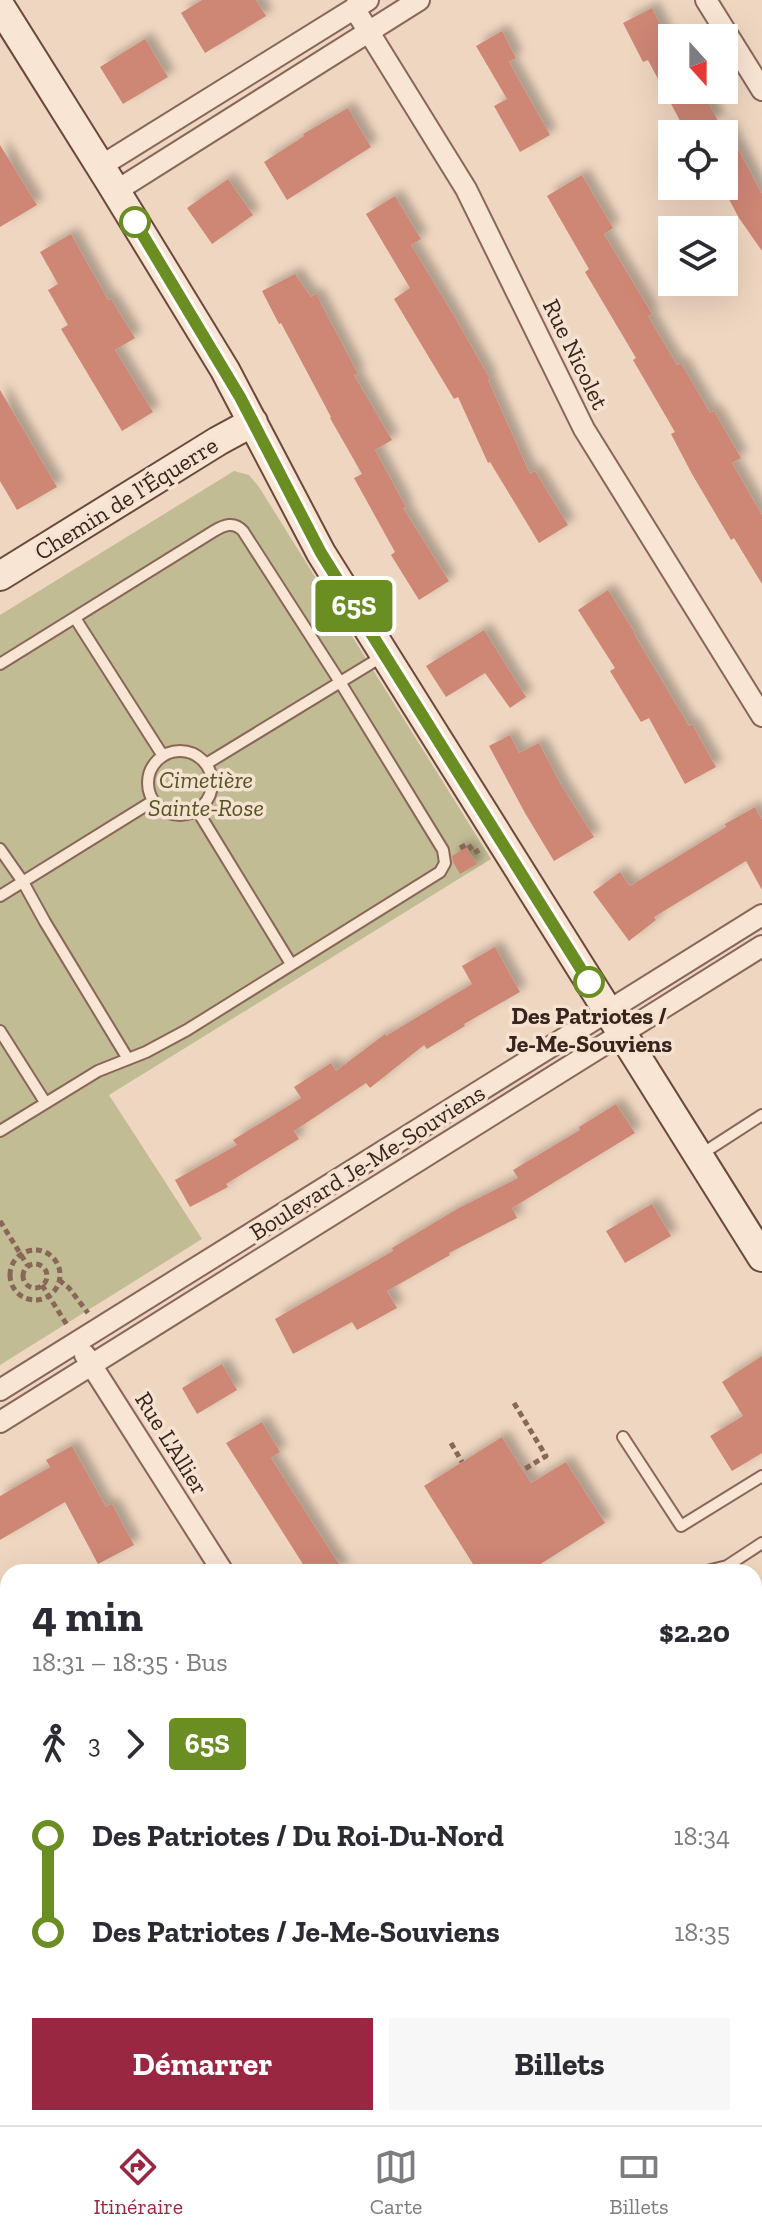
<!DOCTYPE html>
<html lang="fr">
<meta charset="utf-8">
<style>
body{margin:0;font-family:"Zilla Slab",serif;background:#f7f7f7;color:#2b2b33;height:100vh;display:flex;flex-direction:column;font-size:30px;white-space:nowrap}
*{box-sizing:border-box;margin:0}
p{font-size:26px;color:#7c7c81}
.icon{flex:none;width:44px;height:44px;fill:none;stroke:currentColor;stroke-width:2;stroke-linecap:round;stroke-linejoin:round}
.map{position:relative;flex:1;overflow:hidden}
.panel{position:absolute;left:0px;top:1564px;width:762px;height:562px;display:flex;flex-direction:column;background:#fff;border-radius:24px 24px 0 0;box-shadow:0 8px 32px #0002}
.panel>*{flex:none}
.badge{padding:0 16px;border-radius:6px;font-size:28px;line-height:52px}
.needle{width:52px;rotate:159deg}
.fabs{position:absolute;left:658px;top:24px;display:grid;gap:16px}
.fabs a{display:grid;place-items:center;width:80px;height:80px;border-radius:0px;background:#fff;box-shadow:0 8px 32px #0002;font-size:40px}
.map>.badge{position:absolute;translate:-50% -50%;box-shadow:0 0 0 4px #fff}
.legs{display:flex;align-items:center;gap:12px;height:88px;padding:0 32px;font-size:26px}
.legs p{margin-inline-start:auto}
.summary{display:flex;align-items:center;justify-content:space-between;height:136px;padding:0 32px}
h1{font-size:44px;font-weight:700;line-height:60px}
.button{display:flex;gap:16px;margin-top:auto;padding:16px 32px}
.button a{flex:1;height:92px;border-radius:0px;background:#992742;color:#fff;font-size:32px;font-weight:700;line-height:92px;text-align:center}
.button a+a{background:#f7f7f7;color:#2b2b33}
ul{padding:0 32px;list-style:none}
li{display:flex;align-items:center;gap:28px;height:96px;font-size:30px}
li i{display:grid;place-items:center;width:12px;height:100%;margin:0 10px;background:currentColor}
li i::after{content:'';width:20px;height:20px;margin:-10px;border:6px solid;border-radius:50%;background:#fff}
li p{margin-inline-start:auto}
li:first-child i{background:linear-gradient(#0000 50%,currentColor 0)}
li:last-child i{background:linear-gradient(currentColor 50%,#0000 0)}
.tab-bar{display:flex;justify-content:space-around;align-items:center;height:112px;border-top:2px solid #e1e1e2;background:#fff;font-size:22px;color:#7c7c81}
.tab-bar a{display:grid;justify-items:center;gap:4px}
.tab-bar .selected{color:#992742}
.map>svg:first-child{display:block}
.cemetery{fill:#c1bc94}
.building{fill:#ce8675;filter:url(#shadow)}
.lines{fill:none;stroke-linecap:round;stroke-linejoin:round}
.lane-casing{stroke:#886658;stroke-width:14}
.street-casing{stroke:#886658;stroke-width:24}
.secondary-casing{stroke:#6a483b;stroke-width:32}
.path{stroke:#886658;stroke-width:5;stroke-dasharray:6 4;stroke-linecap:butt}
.lane{stroke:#f9e5d4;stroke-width:10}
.street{stroke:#f9e5d4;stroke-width:20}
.secondary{stroke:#f9e5d4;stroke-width:28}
.line-1-casing{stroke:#fff;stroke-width:18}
.line-1{stroke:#6b8e23;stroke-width:12}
.stop-1-dot{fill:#fff;stroke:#6b8e23;stroke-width:4}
.labels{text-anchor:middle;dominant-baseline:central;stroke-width:7;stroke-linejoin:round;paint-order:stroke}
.street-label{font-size:24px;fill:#38231d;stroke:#f6e2d0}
.park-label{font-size:24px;font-style:italic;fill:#545523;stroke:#f6e2d0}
.stop-label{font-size:24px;font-weight:bold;fill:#38231d;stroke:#f6e2d0}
</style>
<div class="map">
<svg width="762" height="2125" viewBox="0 0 762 2125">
<defs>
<filter id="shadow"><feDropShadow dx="7" dy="-7" stdDeviation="4" flood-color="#0004"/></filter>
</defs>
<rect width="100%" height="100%" fill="#efd6c0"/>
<path class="cemetery" d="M 234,471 L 249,475 L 259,487 L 491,859 L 109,1095 L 202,1239 L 0,1365 L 0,615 Z"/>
<path class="building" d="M 202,0 L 256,0 L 266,16 L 205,53 L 181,13 Z
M 652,8 L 672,48 L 672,90 L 702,90 L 718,121 L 692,134 L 687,134 L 648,60 L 643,62 L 623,23 Z
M 502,31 L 516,58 L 509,62 L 550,135 L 520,152 L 494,106 L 507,99 L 476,46 Z
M 145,39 L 168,77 L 123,104 L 100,67 Z
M 348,108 L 371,147 L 287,200 L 264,162 L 304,136 L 303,134 Z
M 724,122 L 762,194 L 762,251 L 739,218 L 724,190 Z
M 0,145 L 37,205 L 0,227 Z
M 582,175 L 613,228 L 604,234 L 652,314 L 648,316 L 677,365 L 681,363 L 710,413 L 714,411 L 741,458 L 732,463 L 762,515 L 762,584 L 734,538 L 731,540 L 692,474 L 671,434 L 675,432 L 633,360 L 636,358 L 585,272 L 589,269 L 547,196 Z
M 228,179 L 253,215 L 212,244 L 187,208 Z
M 395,196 L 421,239 L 411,245 L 453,314 L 490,379 L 488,380 L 530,474 L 535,471 L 568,525 L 539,543 L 490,462 L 488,463 L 458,397 L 454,399 L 394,299 L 410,288 L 366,214 Z
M 71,234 L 108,300 L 111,299 L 135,338 L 115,350 L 153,412 L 122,431 L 61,329 L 68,325 L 48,290 L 58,284 L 40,252 Z
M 295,274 L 311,297 L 316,294 L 358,374 L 354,375 L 392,440 L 375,450 L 406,507 L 403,508 L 449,581 L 419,600 L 391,555 L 395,552 L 354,478 L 362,474 L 330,418 L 331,417 L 281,323 L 279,324 L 262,291 Z
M 0,390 L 57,487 L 17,510 L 0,481 Z
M 608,590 L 635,633 L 634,634 L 689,726 L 692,724 L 716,767 L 685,784 L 649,718 L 641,722 L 610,671 L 615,668 L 578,610 Z
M 484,630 L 526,697 L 510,708 L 485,673 L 446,697 L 426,666 Z
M 510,735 L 519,753 L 539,743 L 561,785 L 594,837 L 554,861 L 525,813 L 489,746 Z
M 755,807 L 762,820 L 762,890 L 746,861 L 654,917 L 656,920 L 629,941 L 593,892 L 620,872 L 630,886 L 726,827 L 725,824 Z
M 466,847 L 477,864 L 460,874 L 453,862 L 452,856 Z
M 495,947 L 520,992 L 464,1024 L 465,1026 L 427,1049 L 424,1045 L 370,1088 L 366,1083 L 294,1131 L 299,1139 L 226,1184 L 228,1187 L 190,1207 L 175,1180 L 237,1145 L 233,1140 L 301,1098 L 294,1087 L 331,1063 L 336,1071 L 385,1034 L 386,1036 L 472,984 L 462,966 Z
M 616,1104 L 635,1133 L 512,1208 L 517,1218 L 449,1253 L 450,1255 L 387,1291 L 397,1308 L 357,1330 L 352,1322 L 293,1354 L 275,1319 L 393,1251 L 392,1248 L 457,1209 L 518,1178 L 513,1170 L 580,1130 L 579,1127 Z
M 652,1204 L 671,1236 L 625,1263 L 606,1231 Z
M 762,1356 L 762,1453 L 732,1471 L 710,1436 L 743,1416 L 722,1382 Z
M 222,1364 L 237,1390 L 197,1414 L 182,1388 Z
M 262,1422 L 280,1452 L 271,1458 L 344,1572 L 308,1572 L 226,1443 Z
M 502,1437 L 531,1483 L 566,1462 L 605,1523 L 528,1572 L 478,1572 L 424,1486 Z
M 72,1446 L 106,1507 L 112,1504 L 134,1545 L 98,1564 L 65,1502 L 0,1540 L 0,1496 L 50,1467 L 46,1460 Z"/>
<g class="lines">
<g class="lane-casing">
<path id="lane" d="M 75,618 L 163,756
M 0,664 L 214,531 C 224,525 234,521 243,531 L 340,682 L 443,850 L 445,863 L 440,872 L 187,1030 L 146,1052 L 98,1071 L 0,1131
M148 783a32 32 0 1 1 64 0a32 32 0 1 1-64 0Z
M 206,764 L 383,656
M 197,810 L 291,964
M 0,849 L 23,882 L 45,922 L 128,1059
M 0,896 L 153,801
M 0,1031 L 45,1102
M 700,1155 L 762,1115
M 623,1437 L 681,1526 L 762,1476
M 703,1572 L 727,1566 L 762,1543
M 754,2072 L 762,2067"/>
</g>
<g class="street-casing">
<path id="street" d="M 706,0 L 762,90
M 354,8 L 466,189 L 584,429 L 762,716
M 101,166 L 368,0
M 116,191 L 419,0
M 85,1355 L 223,1572
M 0,1390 L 762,915
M 0,1422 L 762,946
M 0,1779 L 8,1769
M 566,2118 L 570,2125
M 261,2125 L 267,2118"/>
</g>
<g class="secondary-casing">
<path id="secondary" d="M 0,6 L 109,180 L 225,370 L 321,553 L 762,1257
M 0,576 L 218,441 L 253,422"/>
</g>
<path class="path" d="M 460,848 L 468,844 L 474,853 L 479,850
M 0,1221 L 28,1266
M10 1275a25 25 0 1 1 50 0a25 25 0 1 1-50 0Z
M23 1276a12 12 0 1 1 24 0a12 12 0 1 1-24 0Z
M 59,1280 L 69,1288 L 88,1313
M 42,1285 L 67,1325
M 514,1403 L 546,1456 L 523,1470
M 451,1443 L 462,1462"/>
<use href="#lane" class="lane"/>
<use href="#street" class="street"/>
<use href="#secondary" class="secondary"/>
</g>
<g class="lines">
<g class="line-1-casing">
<path id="line-1" d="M 135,222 L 240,397 L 321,553 L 589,982"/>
</g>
<use href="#line-1" class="line-1"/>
</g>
<g class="stop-1-dot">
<circle cx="135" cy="222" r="14"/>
<circle cx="589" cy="982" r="14"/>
</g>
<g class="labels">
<g class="street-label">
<text transform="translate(576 354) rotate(64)">Rue Nicolet</text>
<text transform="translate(126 498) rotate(-32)">Chemin de l'Équerre</text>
<text transform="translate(367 1162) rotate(-32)">Boulevard Je-Me-Souviens</text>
<text transform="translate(172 1443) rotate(58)">Rue L'Allier</text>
</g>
<g class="park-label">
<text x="206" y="779">Cimetière<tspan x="206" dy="28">Sainte-Rose</tspan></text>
</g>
<g class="stop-label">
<text x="589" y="1015">Des Patriotes /<tspan x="589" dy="28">Je-Me-Souviens</tspan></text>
</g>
</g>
</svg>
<div class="fabs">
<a><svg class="needle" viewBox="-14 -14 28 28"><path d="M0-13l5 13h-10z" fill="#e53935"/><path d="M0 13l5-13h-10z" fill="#7c7c81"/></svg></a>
<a><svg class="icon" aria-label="locate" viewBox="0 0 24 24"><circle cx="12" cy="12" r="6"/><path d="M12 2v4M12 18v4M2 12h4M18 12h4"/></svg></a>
<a><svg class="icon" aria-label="layers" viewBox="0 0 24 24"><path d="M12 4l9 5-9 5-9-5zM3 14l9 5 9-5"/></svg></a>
</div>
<b class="badge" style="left:354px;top:606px;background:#6b8e23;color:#fff">65S</b>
<section class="panel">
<div class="summary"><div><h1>4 min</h1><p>18:31 – 18:35 · Bus</p></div><b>$2.20</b></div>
<div class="legs"><svg class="icon" aria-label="walk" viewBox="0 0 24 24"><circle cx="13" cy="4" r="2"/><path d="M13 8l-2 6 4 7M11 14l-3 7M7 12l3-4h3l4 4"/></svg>3<svg class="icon" aria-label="forward" viewBox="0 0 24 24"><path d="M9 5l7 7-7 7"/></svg><b class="badge" style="background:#6b8e23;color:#fff">65S</b></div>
<ul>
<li><i style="color:#6b8e23"></i><b>Des Patriotes / Du Roi-Du-Nord</b><p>18:34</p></li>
<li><i style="color:#6b8e23"></i><b>Des Patriotes / Je-Me-Souviens</b><p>18:35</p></li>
</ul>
<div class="button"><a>Démarrer</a><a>Billets</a></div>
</section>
</div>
<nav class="tab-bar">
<a class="selected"><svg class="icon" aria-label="directions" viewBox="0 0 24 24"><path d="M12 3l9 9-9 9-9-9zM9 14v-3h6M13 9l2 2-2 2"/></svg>Itinéraire</a>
<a><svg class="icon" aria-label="map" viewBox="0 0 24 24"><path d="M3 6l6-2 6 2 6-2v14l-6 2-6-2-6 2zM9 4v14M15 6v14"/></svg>Carte</a>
<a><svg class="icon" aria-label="tickets" viewBox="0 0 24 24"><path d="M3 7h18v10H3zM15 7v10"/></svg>Billets</a>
</nav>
